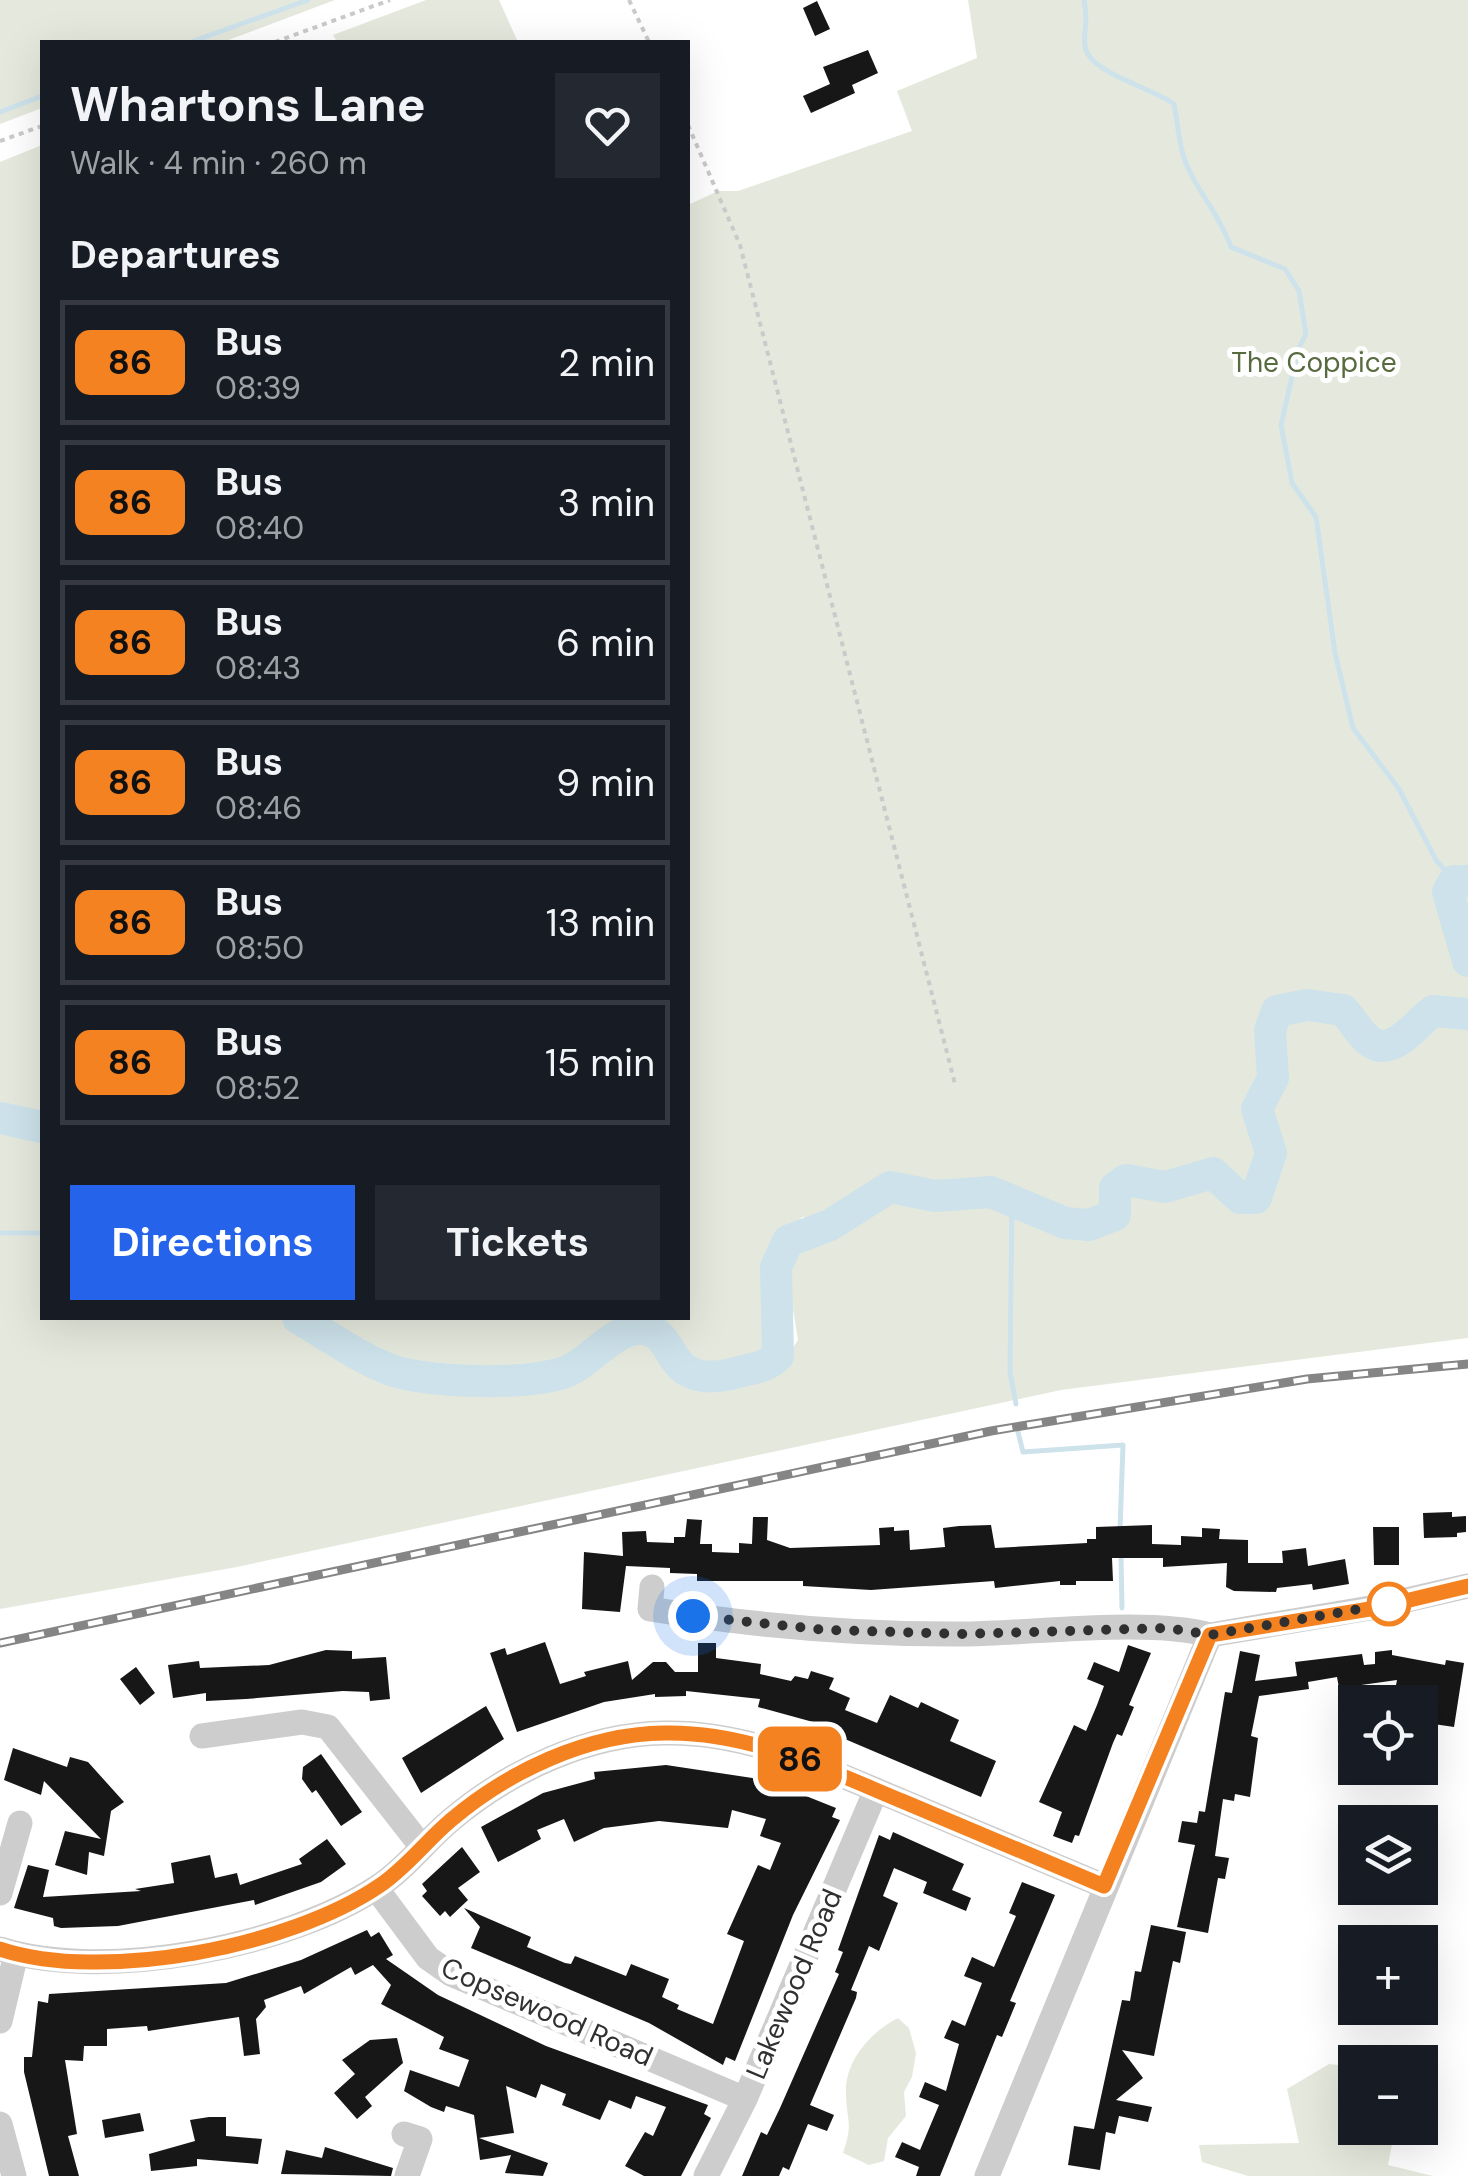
<!DOCTYPE html>
<meta charset="utf-8">
<style>
body{margin:0;font-family:"DM Sans",sans-serif;background:#242831;color:#f1f3f6;height:100vh;display:flex;flex-direction:column;font-size:38px;white-space:nowrap}
*{box-sizing:border-box;margin:0}
p{font-size:32px;color:#9ea1a6}
.icon{flex:none;width:55px;height:55px;fill:none;stroke:currentColor;stroke-width:2;stroke-linecap:round;stroke-linejoin:round}
.map{position:relative;flex:1;overflow:hidden}
.sheet{position:absolute;left:40px;top:40px;width:650px;height:1280px;display:flex;flex-direction:column;background:#171b24;border-radius:0px;box-shadow:0 10px 40px #0002}
.sheet>*{flex:none}
.badge{padding:0 20px;border-radius:15px;font-size:35px;line-height:65px}
.tools{position:absolute;left:1338px;top:1685px;display:grid;gap:20px}
.tools a{display:grid;place-items:center;width:100px;height:100px;border-radius:0px;background:#171b24;box-shadow:0 10px 40px #0002;font-size:50px}
.you{position:absolute;width:50px;height:50px;margin:-25px;border:8px solid #fff;border-radius:50%;background:#1a73e8;box-shadow:0 0 0 15px #1a73e833}
.map>.badge{position:absolute;translate:-50% -50%;box-shadow:0 0 0 5px #fff}
h2{padding:0 30px;font-size:38px;line-height:90px}
.round{display:grid;place-items:center;flex:none;width:105px;height:105px;border-radius:0px;background:#242831}
.head{display:flex;align-items:center;justify-content:space-between;height:170px;padding:0 30px}
h1{font-size:48px;font-weight:700;line-height:75px}
.primary-button{display:flex;gap:20px;margin-top:auto;padding:20px 30px}
.primary-button a{flex:1;height:115px;border-radius:0px;background:#2563eb;color:#fff;font-size:40px;font-weight:700;line-height:115px;text-align:center}
.primary-button a+a{background:#242831;color:#f1f3f6}
ul{padding:0;list-style:none}
li{display:flex;align-items:center;gap:30px;height:125px;margin:0 20px 15px;padding:0 10px;border:5px solid #363941;border-radius:0px}
li div{flex:1}
li b{display:block;font-size:38px}
li em{font-style:normal}
li .badge{min-width:110px;font-weight:700;text-align:center}
.map>svg:first-child{display:block}
.green{fill:#e5e9dd;fill-rule:evenodd}
.lines{fill:none;stroke-linecap:round;stroke-linejoin:round}
.stream{stroke:#cde2eb;stroke-width:5}
.river{stroke:#cde2eb;stroke-width:32}
.building{fill:#171717}
.path{stroke:#cacaca;stroke-width:4;stroke-dasharray:5 5;stroke-linecap:butt}
.minor{stroke:#cdcdcd;stroke-width:25}
.rail-casing{stroke:#858585;stroke-width:9}
.rail{stroke:#fff;stroke-width:5;stroke-dasharray:15;stroke-linecap:butt}
.line-casing{stroke:#fff;stroke-width:22}
.line{stroke:#f58220;stroke-width:15}
.walk{stroke:#303030;stroke-width:10;stroke-dasharray:0 18}
.stop-dot{fill:#fff;stroke:#f58220;stroke-width:5}
.labels{text-anchor:middle;dominant-baseline:central;stroke-width:10;stroke-linejoin:round;paint-order:stroke}
.park-label{font-size:28px;fill:#586a40;stroke:#fff}
.street-label{font-size:28px;fill:#303030;stroke:#fff}
</style>
<div class="map">
<svg width="1468" height="2176" viewBox="0 0 1468 2176">
<rect width="100%" height="100%" fill="#fff"/>
<path class="green" d="M 0,0 L 335,0 L 223,42 L 42,42 L 42,108 L 0,124 Z
M 426,0 L 499,0 L 518,42 L 337,42 L 333,35 Z
M 968,0 L 1468,0 L 1468,1338 L 1061,1390 L 237,1567 L 0,1609 L 0,162 L 42,145 L 42,1318 L 688,1318 L 688,205 L 718,191 L 738,191 L 912,131 L 897,91 L 977,58 ZM 882,1183 L 930,1191 L 1002,1188 L 1014,1194 L 1009,1203 L 993,1196 L 923,1201 L 890,1192 L 829,1235 L 809,1239 L 792,1253 L 786,1266 L 798,1340 C 771,1383 723,1404 678,1372 C 665,1362 658,1347 645,1338 C 610,1339 581,1376 549,1389 C 526,1400 488,1391 463,1387 L 465,1379 L 510,1380 L 552,1373 L 637,1321 C 662,1329 670,1361 696,1369 C 712,1373 728,1370 743,1366 C 802,1354 763,1307 769,1269 C 772,1248 788,1233 802,1217 L 827,1223 Z
M 898,2018 L 909,2028 L 916,2053 L 912,2077 L 904,2092 L 906,2116 L 888,2138 L 884,2161 L 869,2165 L 843,2153 C 854,2121 846,2122 846,2092 C 845,2060 872,2031 898,2018 Z
M 1329,2064 L 1355,2067 L 1355,2128 L 1395,2128 L 1388,2165 L 1433,2176 L 1248,2176 L 1202,2162 L 1199,2145 L 1299,2143 L 1287,2089 Z"/>
<g class="lines">
<path class="stream" d="M 1084,0 C 1089,23 1083,29 1085,46 C 1088,73 1151,87 1174,104 C 1178,124 1179,149 1188,168 C 1202,198 1220,216 1231,247 L 1285,269 L 1299,291 L 1306,334 L 1298,350 L 1281,425 L 1292,483 L 1316,517 L 1335,653 L 1353,728 L 1399,789 L 1436,860 L 1454,881
M 191,42 L 308,0
M 0,112 L 42,96
M 1012,1199 L 1010,1372 L 1016,1404
M 0,1233 L 42,1233
M 1017,1428 L 1023,1452 L 1123,1445 L 1120,1530
M 1121,1556 L 1122,1608"/>
<path class="river" d="M 1468,881 L 1454,881 L 1448,892 L 1468,961
M 0,1118 L 42,1127
M 298,1318 C 328,1335 358,1358 391,1370 C 427,1383 538,1387 572,1369 C 594,1357 618,1326 644,1329 C 681,1334 661,1395 743,1371 C 756,1368 768,1366 778,1356 L 776,1267 L 788,1241 L 830,1225 L 890,1187 L 935,1196 L 991,1192 L 1065,1223 L 1089,1225 L 1115,1215 L 1115,1188 L 1126,1180 L 1165,1187 L 1213,1173 L 1240,1198 L 1256,1198 L 1271,1153 L 1257,1109 L 1273,1078 L 1270,1030 L 1277,1011 L 1307,1005 L 1343,1010 C 1351,1018 1356,1028 1364,1036 C 1390,1064 1413,1025 1433,1011 L 1468,1014"/>
</g>
<path class="building" d="M 817,1 L 830,29 L 815,36 L 803,8 Z
M 868,50 L 878,73 L 852,85 L 855,93 L 811,113 L 803,96 L 830,84 L 823,67 Z
M 1452,1512 L 1452,1517 L 1466,1516 L 1466,1532 L 1457,1533 L 1457,1537 L 1424,1538 L 1423,1513 Z
M 753,1517 L 768,1517 L 767,1540 L 790,1548 L 880,1545 L 879,1528 L 894,1527 L 894,1531 L 909,1530 L 910,1550 L 945,1547 L 943,1528 L 959,1526 L 991,1525 L 995,1548 L 1087,1543 L 1087,1539 L 1096,1539 L 1096,1527 L 1152,1525 L 1152,1544 L 1181,1545 L 1181,1536 L 1202,1537 L 1202,1528 L 1220,1529 L 1219,1539 L 1248,1540 L 1248,1563 L 1283,1563 L 1282,1551 L 1306,1548 L 1308,1566 L 1345,1559 L 1349,1584 L 1313,1590 L 1312,1584 L 1277,1588 L 1276,1592 L 1234,1591 L 1226,1587 L 1227,1563 L 1163,1567 L 1163,1558 L 1112,1558 L 1113,1581 L 1076,1581 L 1076,1585 L 1060,1585 L 1060,1581 L 995,1588 L 994,1581 L 871,1590 L 803,1586 L 803,1581 L 697,1581 L 697,1574 L 670,1573 L 670,1568 L 626,1566 L 620,1612 L 582,1609 L 584,1552 L 623,1556 L 622,1532 L 646,1531 L 647,1542 L 674,1543 L 674,1537 L 685,1537 L 687,1519 L 702,1520 L 700,1544 L 712,1544 L 712,1552 L 739,1553 L 739,1543 L 752,1544 Z
M 1373,1527 L 1399,1527 L 1399,1565 L 1374,1565 Z
M 545,1642 L 560,1684 L 586,1676 L 584,1672 L 628,1661 L 632,1680 L 653,1662 L 666,1662 L 675,1672 L 698,1672 L 698,1643 L 716,1643 L 716,1658 L 761,1664 L 760,1674 L 791,1681 L 795,1676 L 808,1679 L 811,1671 L 834,1678 L 829,1689 L 850,1698 L 845,1710 L 877,1723 L 890,1695 L 918,1708 L 921,1702 L 959,1720 L 950,1741 L 996,1761 L 981,1797 L 812,1725 L 813,1722 L 758,1707 L 760,1699 L 686,1691 L 686,1696 L 655,1697 L 655,1694 L 604,1702 L 517,1732 L 490,1653 L 505,1648 L 507,1655 Z
M 1128,1645 L 1151,1653 L 1129,1705 L 1134,1707 L 1122,1736 L 1117,1734 L 1113,1743 L 1079,1836 L 1075,1835 L 1072,1843 L 1053,1836 L 1062,1812 L 1039,1802 L 1074,1725 L 1086,1731 L 1097,1705 L 1104,1686 L 1087,1679 L 1094,1662 L 1119,1672 Z
M 326,1650 L 352,1651 L 352,1659 L 386,1657 L 390,1699 L 370,1701 L 369,1692 L 343,1691 L 246,1699 L 206,1701 L 206,1693 L 173,1698 L 168,1665 L 199,1661 L 200,1668 L 269,1665 Z
M 1392,1650 L 1392,1655 L 1445,1665 L 1446,1660 L 1464,1663 L 1454,1727 L 1420,1722 L 1420,1695 L 1395,1690 L 1397,1680 L 1354,1686 L 1355,1692 L 1340,1694 L 1337,1677 L 1308,1682 L 1309,1689 L 1259,1696 L 1251,1736 L 1258,1738 L 1250,1797 L 1235,1794 L 1234,1801 L 1223,1799 L 1215,1856 L 1229,1858 L 1225,1879 L 1218,1878 L 1208,1933 L 1177,1927 L 1195,1845 L 1178,1842 L 1182,1821 L 1197,1823 L 1199,1811 L 1205,1812 L 1225,1692 L 1232,1693 L 1240,1651 L 1260,1655 L 1255,1681 L 1297,1676 L 1295,1662 L 1362,1654 L 1364,1665 L 1375,1664 L 1375,1652 Z
M 136,1667 L 155,1693 L 140,1705 L 120,1679 Z
M 486,1706 L 504,1739 L 421,1793 L 402,1758 Z
M 13,1748 L 67,1767 L 70,1757 L 88,1762 L 124,1802 L 111,1811 L 104,1856 L 89,1852 L 87,1875 L 55,1865 L 65,1831 L 101,1839 L 44,1781 L 41,1795 L 4,1780 Z
M 321,1754 L 362,1812 L 341,1826 L 316,1790 L 312,1793 L 302,1779 L 303,1767 Z
M 666,1765 L 766,1780 L 836,1808 L 832,1817 L 840,1820 L 793,1915 L 735,2061 L 726,2057 L 723,2065 L 649,2023 L 471,1948 L 480,1927 L 464,1908 L 531,1937 L 527,1947 L 565,1963 L 571,1964 L 575,1956 L 626,1976 L 631,1964 L 669,1979 L 662,1997 L 679,2005 L 677,2009 L 713,2024 L 744,1941 L 727,1934 L 758,1865 L 770,1870 L 781,1843 L 760,1836 L 766,1819 L 732,1810 L 728,1828 L 659,1821 L 604,1828 L 574,1842 L 564,1819 L 537,1830 L 541,1839 L 498,1862 L 481,1827 L 543,1793 L 595,1779 L 594,1772 Z
M 893,1832 L 964,1864 L 952,1890 L 971,1898 L 966,1911 L 923,1893 L 927,1882 L 894,1868 L 883,1896 L 898,1903 L 879,1951 L 869,1946 L 851,1990 L 857,1992 L 856,1998 L 810,2105 L 834,2115 L 827,2131 L 808,2124 L 789,2170 L 783,2167 L 779,2176 L 742,2176 L 761,2132 L 767,2135 L 780,2108 L 839,1974 L 835,1972 L 843,1952 L 838,1950 L 879,1835 L 890,1840 Z
M 327,1839 L 346,1864 L 321,1882 L 255,1905 L 254,1900 L 118,1926 L 61,1928 L 54,1926 L 53,1918 L 14,1908 L 28,1865 L 49,1870 L 43,1897 L 141,1891 L 135,1889 L 174,1883 L 171,1863 L 210,1855 L 215,1878 L 237,1873 L 240,1885 L 302,1864 L 299,1859 Z
M 462,1847 L 480,1872 L 458,1888 L 468,1900 L 450,1917 L 445,1911 L 440,1916 L 422,1896 L 427,1891 L 422,1884 Z
M 1022,1882 L 1055,1895 L 1010,2001 L 1016,2003 L 1002,2037 L 997,2035 L 940,2176 L 916,2176 L 919,2167 L 895,2157 L 902,2142 L 920,2150 L 939,2105 L 919,2097 L 925,2082 L 946,2091 L 959,2044 L 944,2038 L 952,2020 L 965,2026 L 982,1983 L 964,1976 L 972,1957 L 994,1967 L 1016,1916 L 1009,1913 Z
M 1151,1925 L 1186,1932 L 1180,1963 L 1173,1961 L 1154,2056 L 1122,2050 L 1143,2078 L 1116,2100 L 1152,2107 L 1148,2122 L 1119,2116 L 1115,2134 L 1106,2132 L 1100,2170 L 1068,2165 L 1074,2126 L 1094,2129 L 1122,2000 L 1130,2001 L 1135,1971 L 1141,1972 Z
M 367,1930 L 371,1937 L 379,1932 L 393,1955 L 386,1959 L 438,1995 L 546,2046 L 708,2105 L 704,2114 L 711,2118 L 681,2176 L 644,2176 L 625,2166 L 645,2132 L 653,2136 L 666,2107 L 636,2096 L 631,2109 L 609,2100 L 600,2120 L 562,2105 L 566,2094 L 541,2084 L 536,2098 L 506,2086 L 514,2133 L 479,2138 L 548,2163 L 543,2176 L 505,2173 L 511,2155 L 480,2160 L 474,2115 L 446,2106 L 444,2112 L 431,2107 L 404,2091 L 410,2070 L 459,2087 L 469,2060 L 439,2049 L 444,2037 L 381,2004 L 391,1985 L 373,1965 L 355,1975 L 351,1967 L 304,1994 L 301,1986 L 264,2000 L 266,2007 L 256,2019 L 260,2054 L 244,2056 L 239,2017 L 148,2031 L 147,2026 L 107,2029 L 107,2046 L 84,2046 L 83,2061 L 65,2060 L 77,2134 L 68,2136 L 79,2176 L 49,2176 L 24,2072 L 24,2057 L 32,2057 L 38,2001 L 48,2003 L 49,1994 L 226,1983 L 301,1960 Z
M 397,2038 L 403,2063 L 365,2097 L 372,2106 L 357,2119 L 334,2093 L 355,2074 L 342,2060 L 370,2040 Z
M 140,2113 L 144,2131 L 105,2138 L 102,2120 Z
M 209,2117 L 226,2117 L 226,2136 L 262,2139 L 258,2164 L 197,2159 L 197,2166 L 151,2171 L 149,2154 L 195,2141 L 190,2120 Z
M 325,2147 L 393,2168 L 391,2176 L 281,2174 L 286,2150 L 322,2158 Z"/>
<g class="lines">
<path class="path" d="M 629,0 L 649,42
M 275,42 L 390,0
M 688,125 L 740,245 L 955,1084
M 0,141 L 42,126"/>
<path class="minor" d="M 652,1587 L 650,1609 C 755,1626 861,1635 968,1634 C 1036,1633 1149,1618 1210,1635
M 1210,1635 L 1376,1607 L 1468,1586
M 202,1736 L 302,1722 L 328,1727 L 422,1847
M 376,1888 L 428,1958 L 451,1974 L 745,2099
M 0,1893 L 20,1823
M 0,1949 C 104,1982 288,1947 379,1886 C 406,1868 426,1841 451,1820 C 509,1771 588,1734 664,1733 C 749,1731 825,1769 902,1801 C 969,1829 1036,1857 1104,1886
M 0,2021 L 16,1954
M 0,2124 L 14,2176
M 404,2134 L 420,2139 L 407,2176
M 706,2176 L 745,2099 L 876,1790
M 987,2176 L 1210,1635"/>
<g class="rail-casing">
<path id="rail" d="M 0,1643 L 991,1431 L 1307,1379 L 1468,1364"/>
</g>
<use href="#rail" class="rail"/>
</g>
<g class="lines">
<g class="line-casing">
<path id="line" d="M 0,1949 C 103,1983 289,1947 379,1886 C 406,1868 426,1841 451,1820 C 509,1771 587,1734 664,1733 C 749,1731 825,1769 902,1801 C 969,1829 1036,1857 1104,1886 L 1210,1635 L 1376,1608 L 1468,1586"/>
</g>
<use href="#line" class="line"/>
<path class="walk" d="M 693,1616 L 826,1630 L 964,1634 L 1168,1628 L 1210,1635 L 1389,1604"/>
</g>
<circle class="stop-dot" cx="1389" cy="1604" r="20"/>
<g class="labels">
<g class="park-label">
<text x="1314" y="362">The Coppice</text>
</g>
<g class="street-label">
<text transform="translate(794 1984) rotate(-67)">Lakewood Road</text>
<text transform="translate(547 2012) rotate(24)">Copsewood Road</text>
</g>
</g>
</svg>
<div class="tools">
<a><svg class="icon" aria-label="locate" viewBox="0 0 24 24"><circle cx="12" cy="12" r="6"/><path d="M12 2v4M12 18v4M2 12h4M18 12h4"/></svg></a>
<a><svg class="icon" aria-label="layers" viewBox="0 0 24 24"><path d="M12 4l9 5-9 5-9-5zM3 14l9 5 9-5"/></svg></a>
<a>+</a>
<a>−</a>
</div>
<div class="you" style="left:693px;top:1616px"></div>
<b class="badge" style="left:800px;top:1759px;background:#f58220;color:#111">86</b>
<section class="sheet">
<div class="head"><div><h1>Whartons Lane</h1><p>Walk · 4 min · 260 m</p></div><a class="round"><svg class="icon" aria-label="heart" viewBox="0 0 24 24"><path d="M12 20l-8-8c-3-5 5-10 8-4 3-6 11-1 8 4z"/></svg></a></div>
<h2>Departures</h2>
<ul>
<li><span class="badge" style="background:#f58220;color:#111">86</span><div><b>Bus</b><p>08:39</p></div><em>2 min</em></li>
<li><span class="badge" style="background:#f58220;color:#111">86</span><div><b>Bus</b><p>08:40</p></div><em>3 min</em></li>
<li><span class="badge" style="background:#f58220;color:#111">86</span><div><b>Bus</b><p>08:43</p></div><em>6 min</em></li>
<li><span class="badge" style="background:#f58220;color:#111">86</span><div><b>Bus</b><p>08:46</p></div><em>9 min</em></li>
<li><span class="badge" style="background:#f58220;color:#111">86</span><div><b>Bus</b><p>08:50</p></div><em>13 min</em></li>
<li><span class="badge" style="background:#f58220;color:#111">86</span><div><b>Bus</b><p>08:52</p></div><em>15 min</em></li>
</ul>
<div class="primary-button"><a>Directions</a><a>Tickets</a></div>
</section>
</div>
